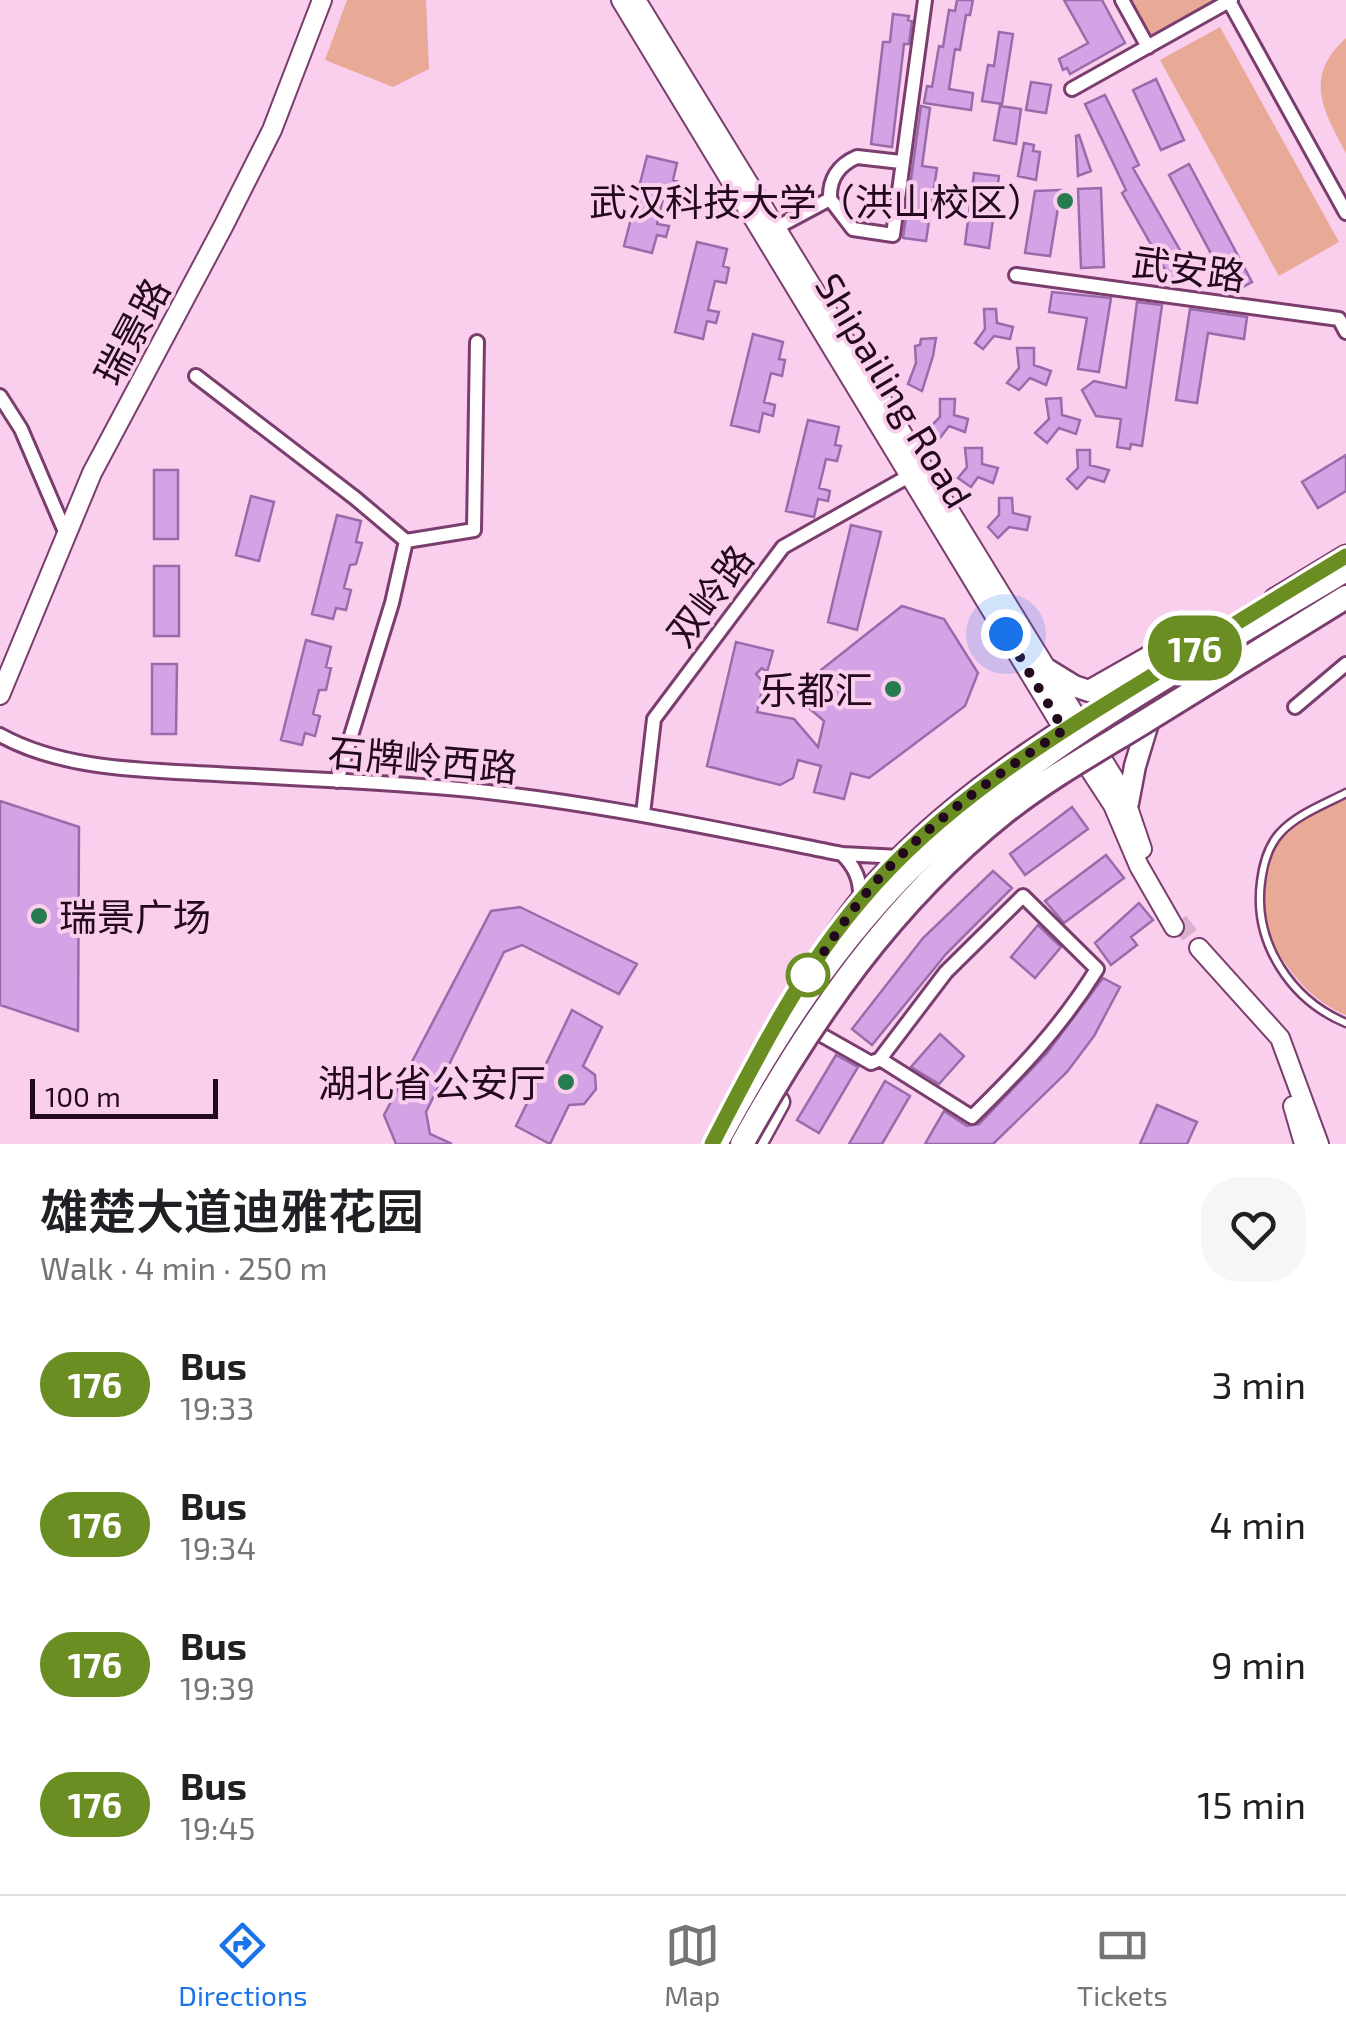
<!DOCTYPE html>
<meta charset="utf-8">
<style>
body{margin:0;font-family:"Exo 2","Noto Sans SC",sans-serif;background:#f6f6f6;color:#202124;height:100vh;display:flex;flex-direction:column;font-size:38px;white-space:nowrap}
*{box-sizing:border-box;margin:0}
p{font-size:32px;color:#757577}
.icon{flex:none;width:55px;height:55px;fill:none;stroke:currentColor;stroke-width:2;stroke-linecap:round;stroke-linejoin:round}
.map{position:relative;height:1144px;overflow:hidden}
.side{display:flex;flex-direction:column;background:#fff;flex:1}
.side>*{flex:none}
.badge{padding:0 20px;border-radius:32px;font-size:35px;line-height:65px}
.scale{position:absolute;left:30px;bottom:25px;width:188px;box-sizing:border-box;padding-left:10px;border:5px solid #23091d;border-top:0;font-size:28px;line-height:35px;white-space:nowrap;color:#23091d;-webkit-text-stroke:8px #faceed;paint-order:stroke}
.you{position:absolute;width:50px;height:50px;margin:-25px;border:8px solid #fff;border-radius:50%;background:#1a73e8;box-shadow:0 0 0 15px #1a73e833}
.map>.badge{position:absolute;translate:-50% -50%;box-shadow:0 0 0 5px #fff}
.round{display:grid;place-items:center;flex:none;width:105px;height:105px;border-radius:40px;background:#f6f6f6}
.head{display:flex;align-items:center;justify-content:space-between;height:170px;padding:0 40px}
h1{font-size:48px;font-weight:600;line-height:75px}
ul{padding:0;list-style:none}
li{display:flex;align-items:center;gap:30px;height:140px;padding:0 40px}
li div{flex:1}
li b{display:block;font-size:38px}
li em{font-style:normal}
li .badge{min-width:110px;font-weight:700;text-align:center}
.menu{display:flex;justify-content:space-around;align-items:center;height:140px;border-top:2px solid #e0e0e0;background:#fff;font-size:28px;color:#757577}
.menu a{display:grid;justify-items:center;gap:5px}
.menu .on{color:#1a73e8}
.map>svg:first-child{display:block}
.green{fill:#e8a997}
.building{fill:#d4a3e6;stroke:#9a6bab;stroke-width:2.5}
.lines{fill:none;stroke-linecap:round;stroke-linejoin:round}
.secondary-tunnel{stroke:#dab0ce;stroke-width:18;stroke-dasharray:18 9;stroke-linecap:butt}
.lane-casing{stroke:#7b3d6d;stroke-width:11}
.street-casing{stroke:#7b3d6d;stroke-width:18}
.secondary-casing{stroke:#7b3d6d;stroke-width:22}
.primary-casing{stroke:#7b3d6d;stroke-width:25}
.lane{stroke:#fff;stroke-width:6}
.street{stroke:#fff;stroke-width:12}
.secondary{stroke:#fff;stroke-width:18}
.primary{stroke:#fff;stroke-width:20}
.highway-bridge-casing{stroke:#7b3d6d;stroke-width:28;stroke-linecap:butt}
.highway-bridge{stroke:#fff;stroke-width:22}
.line-casing{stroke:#fff;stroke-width:22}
.line{stroke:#6b8e23;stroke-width:15}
.walk{stroke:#23091d;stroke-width:10;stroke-dasharray:0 18}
.poi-dot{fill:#267c4f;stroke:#faceed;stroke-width:4}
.stop-dot{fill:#fff;stroke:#6b8e23;stroke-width:5}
.labels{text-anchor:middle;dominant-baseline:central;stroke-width:8;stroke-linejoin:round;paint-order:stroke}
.poi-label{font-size:38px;fill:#23091d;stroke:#faceed;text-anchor:end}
.street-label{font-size:38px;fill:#23091d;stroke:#faceed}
</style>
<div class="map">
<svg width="1346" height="1144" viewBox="0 0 1346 1144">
<rect width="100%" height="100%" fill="#faceed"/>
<path class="green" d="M 347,0 L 426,0 L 429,69 L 393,87 L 325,60 Z
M 1122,0 L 1231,0 L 1148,47 Z
M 1220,27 L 1339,242 L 1279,276 L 1160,60 Z
M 1346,38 L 1346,153 C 1323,110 1303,77 1346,38 Z
M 1346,799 L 1346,1015 C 1285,991 1232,897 1280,838 C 1295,820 1325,810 1346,799 Z"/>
<path class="building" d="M 957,0 L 973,0 L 970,15 L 966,15 L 960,50 L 955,49 L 949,89 L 973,93 L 971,110 L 924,103 L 927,86 L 932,87 L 939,46 L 943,47 L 949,10 L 955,11 Z
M 1064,0 L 1102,0 L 1125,43 L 1070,74 L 1067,68 L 1063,70 L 1059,59 L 1088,43 Z
M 893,14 L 909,16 L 908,20 L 912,21 L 909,44 L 904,44 L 892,147 L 871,144 L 883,42 L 890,42 Z
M 999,32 L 1013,34 L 1002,104 L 982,101 L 988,65 L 994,66 Z
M 1156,79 L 1184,140 L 1161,150 L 1133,90 Z
M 1031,82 L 1051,85 L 1046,113 L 1026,110 Z
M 1105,95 L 1139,165 L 1133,168 L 1192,271 L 1172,282 L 1122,193 L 1126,190 L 1085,104 Z
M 921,106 L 930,108 L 922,166 L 937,168 L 926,241 L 903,238 Z
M 1000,106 L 1021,109 L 1016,144 L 994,140 Z
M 1079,135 L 1091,171 L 1078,176 L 1076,136 Z
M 1024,143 L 1034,145 L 1033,151 L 1040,152 L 1036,180 L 1018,176 Z
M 647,156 L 677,163 L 673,180 L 679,182 L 675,197 L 664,195 L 657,224 L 669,226 L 666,237 L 657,235 L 652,253 L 624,246 Z
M 1189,164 L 1252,282 L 1232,293 L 1169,175 Z
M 974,173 L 999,176 L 989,248 L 965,244 Z
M 1101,188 L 1104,267 L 1081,268 L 1078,189 Z
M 1061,190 L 1050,256 L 1025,253 L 1035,191 Z
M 697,242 L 727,249 L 723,266 L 729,268 L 726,283 L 715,281 L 708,310 L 719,312 L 716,323 L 707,321 L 703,339 L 675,332 Z
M 1052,292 L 1111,298 L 1099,372 L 1078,369 L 1087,318 L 1049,312 Z
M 1137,302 L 1162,305 L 1142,446 L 1131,444 L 1130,449 L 1117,447 L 1121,419 L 1096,416 L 1082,390 L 1094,381 L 1126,388 Z
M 984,309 L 996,309 L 997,323 L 1013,327 L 1010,339 L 994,336 L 983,349 L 975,343 L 985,329 Z
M 1190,309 L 1247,317 L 1244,339 L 1208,333 L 1197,403 L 1176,400 Z
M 753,334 L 783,342 L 779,359 L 785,360 L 782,376 L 771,373 L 764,402 L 775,405 L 773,416 L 763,413 L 759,432 L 731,425 Z
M 936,338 L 933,356 L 922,391 L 908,384 L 916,363 L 915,346 L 920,345 L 921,339 Z
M 1017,348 L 1034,348 L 1034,365 L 1051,371 L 1046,385 L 1030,378 L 1019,390 L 1007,383 L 1019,368 Z
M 1061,398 L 1062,415 L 1080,420 L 1076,434 L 1059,428 L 1047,443 L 1035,433 L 1049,419 L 1046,399 Z
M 940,399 L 955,399 L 954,415 L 968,419 L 965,432 L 949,426 L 940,438 L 928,429 L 940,417 Z
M 808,420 L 839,427 L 835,445 L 841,446 L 837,461 L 826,459 L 819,488 L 830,491 L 828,501 L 818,499 L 814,517 L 786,511 Z
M 965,448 L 982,448 L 982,464 L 998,468 L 993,483 L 978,477 L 971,487 L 958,478 L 967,467 Z
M 1077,450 L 1090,450 L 1090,465 L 1109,470 L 1104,482 L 1088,477 L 1077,489 L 1067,479 L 1078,468 Z
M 1346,455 L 1346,491 L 1318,508 L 1302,482 Z
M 154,470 L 178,470 L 178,539 L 154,539 Z
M 251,496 L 274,502 L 259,561 L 236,555 Z
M 999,498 L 1012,498 L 1013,513 L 1030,517 L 1027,530 L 1009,527 L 998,538 L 988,527 L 999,515 Z
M 337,515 L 361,521 L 356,542 L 362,543 L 356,564 L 350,565 L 344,588 L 351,590 L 346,610 L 336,608 L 333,619 L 312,614 Z
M 851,525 L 881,532 L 857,630 L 828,622 Z
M 154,566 L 179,566 L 179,636 L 154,636 Z
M 902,606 L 944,619 L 978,673 L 965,706 L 869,778 L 851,773 L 844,799 L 814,792 L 821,766 L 798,760 L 793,778 L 780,785 L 707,766 L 736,642 L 773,651 L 767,672 L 762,668 L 756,674 L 764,683 L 757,712 L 794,719 L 818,747 L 824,721 L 810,709 L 821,670 Z
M 306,640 L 331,647 L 326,667 L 331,668 L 326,690 L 319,690 L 313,714 L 320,716 L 315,736 L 305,733 L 302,745 L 281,740 Z
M 152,664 L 177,664 L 176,734 L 152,734 Z
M 0,801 L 79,827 L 78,1031 L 0,1005 Z
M 1072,807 L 1088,829 L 1025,875 L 1010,854 Z
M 1106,855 L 1124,878 L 1064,923 L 1045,901 Z
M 993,871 L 1012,888 L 946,954 L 872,1045 L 852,1029 L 923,938 Z
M 1139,903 L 1153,920 L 1131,937 L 1137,945 L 1111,965 L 1095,943 Z
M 520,907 L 637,964 L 619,994 L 522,945 L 504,952 L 426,1112 L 430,1134 L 452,1144 L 396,1144 L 384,1115 L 491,911 Z
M 1038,925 L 1061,947 L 1035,978 L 1011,957 Z
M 1103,978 L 1120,987 L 1094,1036 L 1067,1072 L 993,1144 L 925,1144 L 944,1111 L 967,1126 L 979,1124 L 1047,1053 Z
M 572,1010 L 602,1027 L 583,1066 L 595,1075 L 596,1089 L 584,1104 L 569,1105 L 550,1144 L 516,1126 Z
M 940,1034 L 964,1056 L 939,1084 L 911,1067 Z
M 836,1055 L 858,1067 L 819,1133 L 797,1120 Z
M 885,1081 L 910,1096 L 882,1144 L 849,1144 Z
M 1157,1105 L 1197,1122 L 1187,1144 L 1140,1144 Z"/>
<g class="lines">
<path class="secondary-tunnel" d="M 1179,921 L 1199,948"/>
<g class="lane-casing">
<path id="lane" d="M 1172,692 L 1305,607
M 1346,793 C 1325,804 1296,815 1280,833 C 1268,846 1263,865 1261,882 C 1253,943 1291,1000 1346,1023
M 801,1025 L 854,948 L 906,889
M 766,1081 L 780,1057"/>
</g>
<g class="street-casing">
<path id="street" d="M 1122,0 L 1148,47
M 1229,1 L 1346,213
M 1072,89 L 1231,0
M 830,199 L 853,229 L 893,235 L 925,0
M 770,231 L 830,199 C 829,180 838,165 857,157 L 901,162
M 1016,275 L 1339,319 L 1346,332
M 196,376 L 355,498 L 406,541
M 0,396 L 21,429 L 66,534
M 1295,707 L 1346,664
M 0,735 C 63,770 145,770 216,774 C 289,778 363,781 436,787 C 574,798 707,827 842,854
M 337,781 L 392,603 L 406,541 L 474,530 L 477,342
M 643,814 L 654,719 L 783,547 L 909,476
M 860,899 C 861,880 855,867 842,854 L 900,857
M 818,1033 L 871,1063 L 880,1059 L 972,1117 C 1021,1069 1061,1027 1097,969 L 1023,896 L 946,972 L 880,1059"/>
</g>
<g class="secondary-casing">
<path id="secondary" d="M 621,0 L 1064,730 L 1113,805 L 1139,866 L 1174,927
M 636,0 L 1123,793 L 1142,849
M 0,695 L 92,473 L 224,225 L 272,130 L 322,0
M 1199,948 L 1280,1038 L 1319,1144
M 1293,1106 L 1304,1144"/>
</g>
<g class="primary-casing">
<path id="primary" d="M 1275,599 L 1346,556
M 1048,670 L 1074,686 L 1089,691 L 1163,649 L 1186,654
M 1128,803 L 1135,766 L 1148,723
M 817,962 C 832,941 845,919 862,899 C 921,828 1002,768 1080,719
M 756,1144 L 779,1102"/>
</g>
<use href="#lane" class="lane"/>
<use href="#street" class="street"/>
<use href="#secondary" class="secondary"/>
<use href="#primary" class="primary"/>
<g class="highway-bridge-casing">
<path id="highway-bridge" d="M 716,1144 C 772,1039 838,937 924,855 C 1046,738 1202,657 1346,570
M 742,1144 C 811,1019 892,902 1005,812 C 1047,779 1093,753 1139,725 C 1208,682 1277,640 1346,597"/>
</g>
<use href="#highway-bridge" class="highway-bridge"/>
</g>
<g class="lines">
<g class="line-casing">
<path id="line" d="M 712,1144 C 756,1059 800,971 863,898 C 944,802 1052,737 1158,672 C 1220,633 1283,594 1346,556"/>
</g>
<use href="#line" class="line"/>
<path class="walk" d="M 808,975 L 806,978 C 824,953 840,926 859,902 C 912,834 993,777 1064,730 L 1006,634"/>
</g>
<g class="poi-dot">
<circle cx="1065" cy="201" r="10"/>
<circle cx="893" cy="689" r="10"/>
<circle cx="39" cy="916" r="10"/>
<circle cx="566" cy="1082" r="10"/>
</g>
<circle class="stop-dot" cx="808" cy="975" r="20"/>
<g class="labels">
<g class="poi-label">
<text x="1045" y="201">武汉科技大学（洪山校区）</text>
<text x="873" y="689">乐都汇</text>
<text x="59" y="916" text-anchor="start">瑞景广场</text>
<text x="546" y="1082">湖北省公安厅</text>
</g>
<g class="street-label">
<text transform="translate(1189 268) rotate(8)">武安路</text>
<text transform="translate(131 331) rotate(-62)">瑞景路</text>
<text transform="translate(895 390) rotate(59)">Shipailing Road</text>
<text transform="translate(709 595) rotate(-53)">双岭路</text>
<text transform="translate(423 759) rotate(5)">石牌岭西路</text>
</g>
</g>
</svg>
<div class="scale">100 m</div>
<div class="you" style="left:1006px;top:634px"></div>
<b class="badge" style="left:1195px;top:648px;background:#6b8e23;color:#fff">176</b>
</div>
<section class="side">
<div class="head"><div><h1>雄楚大道迪雅花园</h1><p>Walk · 4 min · 250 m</p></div><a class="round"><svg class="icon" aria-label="heart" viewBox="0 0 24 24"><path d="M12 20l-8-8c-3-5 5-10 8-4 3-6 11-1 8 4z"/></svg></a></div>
<ul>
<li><span class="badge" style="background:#6b8e23;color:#fff">176</span><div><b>Bus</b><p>19:33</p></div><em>3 min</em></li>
<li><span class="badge" style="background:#6b8e23;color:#fff">176</span><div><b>Bus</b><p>19:34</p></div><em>4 min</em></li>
<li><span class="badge" style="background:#6b8e23;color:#fff">176</span><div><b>Bus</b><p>19:39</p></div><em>9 min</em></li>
<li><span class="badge" style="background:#6b8e23;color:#fff">176</span><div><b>Bus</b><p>19:45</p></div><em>15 min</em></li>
</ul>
</section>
<nav class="menu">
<a class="on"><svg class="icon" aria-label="directions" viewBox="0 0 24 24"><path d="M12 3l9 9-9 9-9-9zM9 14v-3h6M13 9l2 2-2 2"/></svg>Directions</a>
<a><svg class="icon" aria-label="map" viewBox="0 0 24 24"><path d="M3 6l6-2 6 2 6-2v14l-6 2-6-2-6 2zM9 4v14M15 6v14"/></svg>Map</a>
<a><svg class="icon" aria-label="tickets" viewBox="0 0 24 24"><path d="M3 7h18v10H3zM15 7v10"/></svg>Tickets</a>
</nav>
